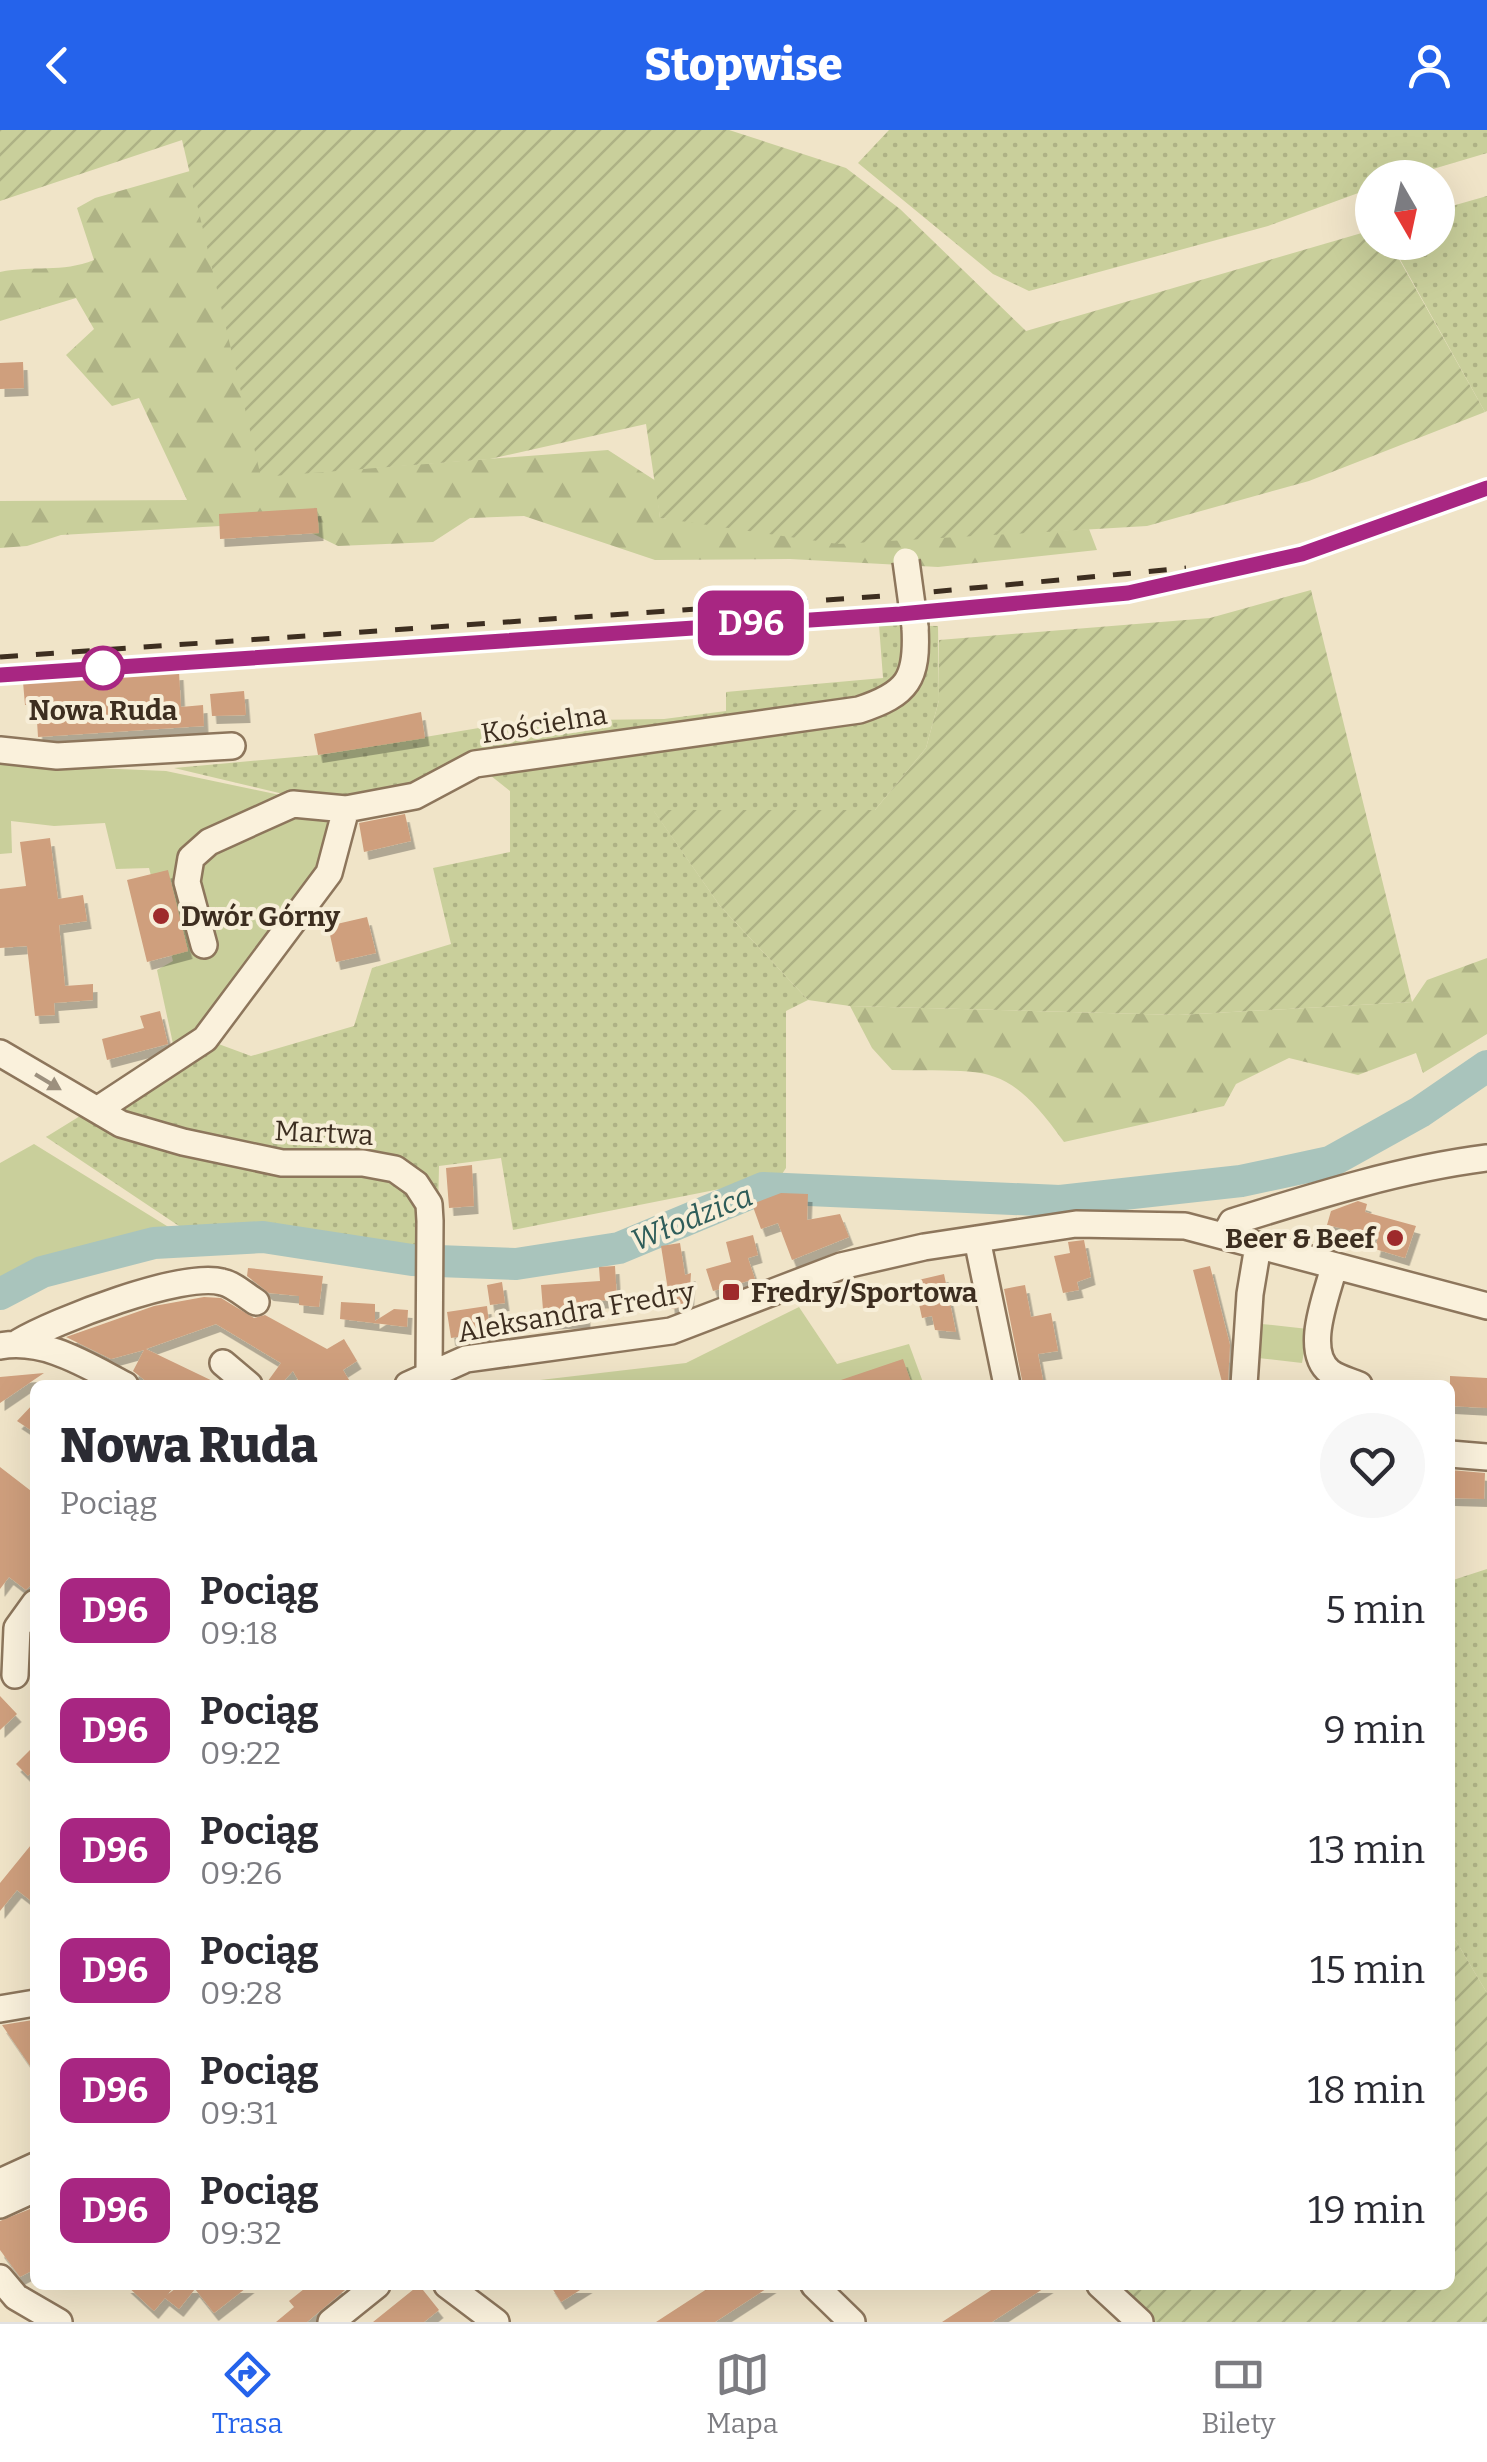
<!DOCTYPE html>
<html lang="pl">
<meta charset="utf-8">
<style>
body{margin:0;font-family:Bitter,serif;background:#f7f7f7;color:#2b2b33;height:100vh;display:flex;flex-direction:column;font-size:38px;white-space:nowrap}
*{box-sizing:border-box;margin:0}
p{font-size:32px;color:#7c7c81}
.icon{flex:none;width:55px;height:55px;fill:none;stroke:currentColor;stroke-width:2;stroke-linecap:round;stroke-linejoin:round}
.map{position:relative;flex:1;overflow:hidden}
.sheet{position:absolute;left:30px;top:1250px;width:1425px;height:910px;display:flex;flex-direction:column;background:#fff;border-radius:15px;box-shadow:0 10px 40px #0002}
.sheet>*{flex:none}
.badge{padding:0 20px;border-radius:15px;font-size:35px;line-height:65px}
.needle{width:65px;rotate:171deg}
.fabs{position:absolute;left:1355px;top:30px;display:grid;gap:20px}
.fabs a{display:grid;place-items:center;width:100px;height:100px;border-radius:50%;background:#fff;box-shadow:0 10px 40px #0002;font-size:50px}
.map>.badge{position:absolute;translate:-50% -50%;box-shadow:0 0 0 5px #fff}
.round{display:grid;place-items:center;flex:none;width:105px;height:105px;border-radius:52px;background:#f7f7f7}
.overview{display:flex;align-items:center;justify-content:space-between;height:170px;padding:0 30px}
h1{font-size:48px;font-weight:800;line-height:75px}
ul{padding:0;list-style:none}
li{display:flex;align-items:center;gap:30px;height:120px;padding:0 30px}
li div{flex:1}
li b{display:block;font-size:38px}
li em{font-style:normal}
li .badge{min-width:110px;font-weight:700;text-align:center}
header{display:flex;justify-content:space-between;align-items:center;height:130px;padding:0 30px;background:#2563eb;color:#fff;font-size:45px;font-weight:800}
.tabs{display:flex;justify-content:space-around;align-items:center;height:140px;border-top:2px solid #e1e1e2;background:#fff;font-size:28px;color:#7c7c81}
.tabs a{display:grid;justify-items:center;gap:5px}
.tabs .on{color:#2563eb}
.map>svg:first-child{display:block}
.grass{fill:url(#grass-dots)}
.forest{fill:url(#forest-firs)}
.park{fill:#c9cf9b}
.garden{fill:url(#garden-furrows)}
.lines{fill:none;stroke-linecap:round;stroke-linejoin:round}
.river{stroke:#a9c4bc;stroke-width:32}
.building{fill:#cf9f7d;filter:url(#shadow)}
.minor-casing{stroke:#8d765c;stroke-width:30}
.minor{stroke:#faf1dc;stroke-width:25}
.rail{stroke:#3d2e20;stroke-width:5;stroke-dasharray:18 18;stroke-linecap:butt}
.minor-bridge-casing{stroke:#8d765c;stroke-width:30;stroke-linecap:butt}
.minor-bridge{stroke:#faf1dc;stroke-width:25}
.oneway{fill:#9c907e}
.line-casing{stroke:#fff;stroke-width:22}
.line{stroke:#a82682;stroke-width:15}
.stop-dot{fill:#fff;stroke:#a82682;stroke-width:5}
.poi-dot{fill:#9e2a2b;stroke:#f7eed8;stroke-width:4}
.labels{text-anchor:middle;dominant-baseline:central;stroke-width:8;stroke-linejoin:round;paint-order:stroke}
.stop-label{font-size:28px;font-weight:bold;fill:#3d2e20;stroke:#f7eed8}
.street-label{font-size:28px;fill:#3d2e20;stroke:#f7eed8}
.poi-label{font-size:28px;font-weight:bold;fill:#3d2e20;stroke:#f7eed8;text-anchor:start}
.water-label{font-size:30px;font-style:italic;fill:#2f5d5a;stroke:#f7eed8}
</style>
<header><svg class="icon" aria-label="back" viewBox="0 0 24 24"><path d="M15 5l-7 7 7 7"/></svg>Stopwise<svg class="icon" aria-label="person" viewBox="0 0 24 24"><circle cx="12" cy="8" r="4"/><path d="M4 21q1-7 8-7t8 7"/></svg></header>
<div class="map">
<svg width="1487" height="2192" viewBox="0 0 1487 2192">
<defs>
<pattern id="grass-dots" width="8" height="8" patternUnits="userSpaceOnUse" patternTransform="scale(2.5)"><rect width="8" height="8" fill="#c9cf9b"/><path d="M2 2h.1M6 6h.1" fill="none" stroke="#aeb285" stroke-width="1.8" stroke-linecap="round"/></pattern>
<pattern id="forest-firs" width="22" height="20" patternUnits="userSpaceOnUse" patternTransform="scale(2.5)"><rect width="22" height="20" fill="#c9cf9b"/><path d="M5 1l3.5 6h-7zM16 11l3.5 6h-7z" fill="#aeb285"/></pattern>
<pattern id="garden-furrows" width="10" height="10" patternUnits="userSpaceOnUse" patternTransform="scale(2.5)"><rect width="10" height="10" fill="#c9cf9b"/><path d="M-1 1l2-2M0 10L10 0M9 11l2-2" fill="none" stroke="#aeb285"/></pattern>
<filter id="shadow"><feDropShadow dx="4.5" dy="8" stdDeviation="0" flood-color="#0004"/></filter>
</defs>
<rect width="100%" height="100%" fill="#f0e4c8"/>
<path class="grass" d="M 889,0 L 1487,0 L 1487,23 L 1406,47 L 1372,48 L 1372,58 L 1268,96 L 1029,161 L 993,144 L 858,33 Z
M 1487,66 L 1487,281 L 1485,282 L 1392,115 L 1438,112 L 1438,80 Z
M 879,495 L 938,496 L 939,570 L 926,618 L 875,680 L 654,681 L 720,776 L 808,870 L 786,881 L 786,1038 L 780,1047 L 513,1100 L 501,1028 L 439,1036 L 437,1127 L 412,1130 C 363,1122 310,1108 260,1108 C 170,1106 80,1122 0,1164 L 0,1147 L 46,1125 L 182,1098 L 46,1007 L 205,909 L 251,926 L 354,896 L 372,838 L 451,814 L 433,738 L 510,722 L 510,661 L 476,634 L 346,679 L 174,638 L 318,625 L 520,591 L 664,589 L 726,581 L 726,562 L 883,548 Z
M 1487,1439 L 1487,1863 L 1450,1801 L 1450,1451 Z"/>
<path class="forest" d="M 190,41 L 262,346 L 608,320 L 656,351 L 660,388 L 900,409 L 1089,399 L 1097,420 L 938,437 L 790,429 L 655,430 L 524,386 L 470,388 L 433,412 L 338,416 L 289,392 L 61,405 L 27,416 L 0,418 L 0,371 L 187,370 L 139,268 L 112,276 L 66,225 L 94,199 L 76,168 L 0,191 L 0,142 C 33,135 62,143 94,130 L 77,78 L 95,68 Z
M 1487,828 L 1487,904 L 1423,943 L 1416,923 L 1358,945 L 1289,928 L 1236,954 L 1224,976 L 1064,1012 C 1004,928 987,943 892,940 L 872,918 L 850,876 L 1178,885 L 1412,872 L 1427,850 Z"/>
<path class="park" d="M 0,634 L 166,641 L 346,679 L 329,743 L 177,932 L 157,840 L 173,831 L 149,738 L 116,739 L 105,693 L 54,696 L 11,691 L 12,723 L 0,724 Z
M 34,1014 L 175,1101 L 42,1142 L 0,1164 L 0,1033 Z
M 799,1177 L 837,1234 L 909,1214 L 924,1255 L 497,1255 L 686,1233 Z
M 1262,1194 L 1308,1199 L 1302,1233 L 1258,1228 Z"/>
<path class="garden" d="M 0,0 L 729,0 L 846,38 L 900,79 L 1026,201 L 1372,100 L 1372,112 L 1390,113 L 1485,282 L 1309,351 L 1147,396 L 838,414 L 660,388 L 646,294 L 490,329 L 261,347 L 182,10 L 0,71 Z
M 1311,460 L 1412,872 L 1178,885 L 850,876 L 808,870 L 720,776 L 653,680 L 875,680 L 926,618 L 939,570 L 939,510 L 1210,488 Z
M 1450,1801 L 1487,1863 L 1487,2192 L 1147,2192 L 1107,2155 L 1450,2155 Z"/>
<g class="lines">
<path class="river" d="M 0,1164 L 42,1142 L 154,1113 L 263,1107 L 412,1130 L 516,1134 L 619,1118 L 763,1058 L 1060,1071 L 1241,1051 L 1330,1032 L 1420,982 L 1487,936"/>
</g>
<path class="building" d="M 23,232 L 24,258 L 0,259 L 0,233 Z
M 317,378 L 319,403 L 220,409 L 219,384 Z
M 179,542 L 181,577 L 203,575 L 204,596 L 38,607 L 36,575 L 25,575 L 23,552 Z
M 244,561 L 246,585 L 212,586 L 210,564 Z
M 421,582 L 425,608 L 318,625 L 314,604 Z
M 405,684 L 411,711 L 364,722 L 359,693 Z
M 50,708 L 58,769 L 83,765 L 87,791 L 59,795 L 65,856 L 93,854 L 93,870 L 54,873 L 55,885 L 35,886 L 27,816 L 0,818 L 0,759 L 26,756 L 20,712 Z
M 168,740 L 188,821 L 147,832 L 127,750 Z
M 367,787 L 376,823 L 336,832 L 328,796 Z
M 160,881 L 168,914 L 107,930 L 102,909 L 144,898 L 140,886 Z
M 472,1035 L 474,1076 L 449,1078 L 446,1038 Z
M 781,1063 L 808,1064 L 807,1090 L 840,1084 L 849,1107 L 792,1130 L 778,1093 L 761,1099 L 752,1074 Z
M 1358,1071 L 1367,1074 L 1365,1082 L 1416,1096 L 1405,1128 L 1375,1119 L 1378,1107 L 1327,1095 L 1331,1081 Z
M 753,1105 L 758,1125 L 748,1128 L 755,1149 L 713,1161 L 706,1139 L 731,1132 L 726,1112 Z
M 1084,1110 L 1091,1147 L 1077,1152 L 1079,1160 L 1063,1163 L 1054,1126 L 1070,1123 L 1068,1112 Z
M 680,1113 L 685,1145 L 691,1143 L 689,1176 L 671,1179 L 661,1116 Z
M 615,1136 L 617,1170 L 585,1171 L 586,1190 L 544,1192 L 541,1155 L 600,1151 L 599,1137 Z
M 1210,1136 L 1230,1215 L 1228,1251 L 1222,1252 L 1193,1140 Z
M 248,1138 L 323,1146 L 319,1177 L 299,1175 L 299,1166 L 269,1163 L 247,1146 Z
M 944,1144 L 956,1202 L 935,1200 L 932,1186 L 922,1188 L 914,1151 Z
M 502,1152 L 505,1173 L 490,1175 L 487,1155 Z
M 1025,1155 L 1031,1187 L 1051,1183 L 1058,1221 L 1038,1224 L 1044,1255 L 1023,1255 L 1004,1159 Z
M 204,1167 L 221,1168 L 254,1188 L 265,1185 L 327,1219 L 344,1209 L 357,1231 L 343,1240 L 352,1255 L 301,1255 L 293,1241 L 280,1255 L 265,1255 L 281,1233 L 216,1194 L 146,1219 L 221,1255 L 151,1255 L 133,1241 L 144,1220 L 111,1229 L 66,1207 L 154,1176 Z
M 341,1172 L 375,1174 L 375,1191 L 394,1179 L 408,1180 L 407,1197 L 340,1189 Z
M 487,1176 L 490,1202 L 451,1208 L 447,1182 Z
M 903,1229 L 912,1255 L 835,1255 L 835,1252 Z
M 44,1243 L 0,1273 L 0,1247 Z
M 1450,1246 L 1487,1248 L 1487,1278 L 1450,1276 Z
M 35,1272 L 35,1303 L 17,1291 Z
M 0,1337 L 35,1364 L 35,1451 L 26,1460 L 9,1447 L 0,1459 Z
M 1450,1340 L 1485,1343 L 1484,1369 L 1450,1368 Z
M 0,1566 L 17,1584 L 0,1600 Z
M 35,1615 L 35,1639 L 28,1646 L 16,1634 Z
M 35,1710 L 35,1774 L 17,1760 L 0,1781 L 0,1753 Z
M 33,1890 L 35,1893 L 35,1943 L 2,1895 Z
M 35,2077 L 35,2139 L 20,2147 L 0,2120 L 0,2091 Z
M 126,2155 L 176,2155 L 167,2165 L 180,2155 L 250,2155 L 214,2183 L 195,2159 L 179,2179 L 165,2168 L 154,2181 Z
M 309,2155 L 351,2155 L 307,2192 L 276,2192 L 294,2177 L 289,2171 Z
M 419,2155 L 439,2180 L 424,2192 L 373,2192 Z
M 550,2155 L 588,2155 L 561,2172 Z
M 713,2155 L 772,2155 L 715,2192 L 656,2192 Z
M 999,2155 L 1049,2155 L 992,2192 L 942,2192 Z"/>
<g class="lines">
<g class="minor-casing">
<path id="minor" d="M 0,620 L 57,626 L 232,616
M 204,815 L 187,752 L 191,728 L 209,712 L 293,674 L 346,679 L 415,666 L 475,634 L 859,580 C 908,564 918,549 915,497
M 0,923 L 121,994 L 183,1012 L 282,1033 L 363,1033 L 395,1039 L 416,1054 L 429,1074 L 430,1091 L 429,1244
M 97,980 L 205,909 L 329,743 L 346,679
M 1225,1105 L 1232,1092 C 1315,1066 1400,1039 1487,1028
M 977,1109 L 1007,1255
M 1334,1137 C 1327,1165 1303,1221 1330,1242 C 1337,1248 1350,1251 1359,1255
M 19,1212 C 54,1191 183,1141 222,1152 C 233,1154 246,1166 256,1172
M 0,1216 C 45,1208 86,1235 125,1255
M 223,1233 L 249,1255
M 408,1255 L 466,1229 L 671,1201 L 841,1136 L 924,1117 L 1076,1094 L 1185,1096 L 1487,1176
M 1244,1255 L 1250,1164 L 1258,1116
M 1450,1324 L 1487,1327
M 15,1545 L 17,1498 L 35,1473
M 0,1879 L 35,1873
M 0,2052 L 35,2036
M 0,2075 L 35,2059
M 0,2148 L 16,2167 L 59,2192
M 447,2155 L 496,2192
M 814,2155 L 852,2192
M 1100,2155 L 1140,2192
M 331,2192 L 377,2155"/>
</g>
<use href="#minor" class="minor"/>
<path class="rail" d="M 0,527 L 899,465 L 1186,438
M 0,545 L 1090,467 C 1228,450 1359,411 1487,358"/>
<g class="minor-bridge-casing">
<path id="minor-bridge" d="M 906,431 L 915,497"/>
</g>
<use href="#minor-bridge" class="minor-bridge"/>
</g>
<defs><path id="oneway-solid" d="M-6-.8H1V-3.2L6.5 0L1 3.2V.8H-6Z" transform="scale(2.5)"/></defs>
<use class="oneway" href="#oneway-solid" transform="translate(48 952) rotate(31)"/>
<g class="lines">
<g class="line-casing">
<path id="line" d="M 0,545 L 900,484 L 1128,463 L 1302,424 L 1487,358"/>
</g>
<use href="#line" class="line"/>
</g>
<circle class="stop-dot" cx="103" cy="538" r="20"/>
<g class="poi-dot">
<circle cx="161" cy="786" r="10"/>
<circle cx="1395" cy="1108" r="10"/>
<rect x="721" y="1152" width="20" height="20" rx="5"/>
</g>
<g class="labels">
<g class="stop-label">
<text x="103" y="580">Nowa Ruda</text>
</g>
<g class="street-label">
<text transform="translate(544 594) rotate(-9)">Kościelna</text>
<text transform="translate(324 1003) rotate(3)">Martwa</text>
<text transform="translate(576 1182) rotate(-10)">Aleksandra Fredry</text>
</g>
<g class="poi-label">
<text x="181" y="786">Dwór Górny</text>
<text x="1375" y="1108" text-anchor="end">Beer &amp; Beef</text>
<text x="751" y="1162">Fredry/Sportowa</text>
</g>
<g class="water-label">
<text transform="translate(692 1088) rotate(-22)">Włodzica</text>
</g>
</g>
</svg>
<div class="fabs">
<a><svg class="needle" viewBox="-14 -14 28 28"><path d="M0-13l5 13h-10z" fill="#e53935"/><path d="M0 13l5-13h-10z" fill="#7c7c81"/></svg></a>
</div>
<b class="badge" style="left:751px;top:493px;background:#a82682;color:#fff">D96</b>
<section class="sheet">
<div class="overview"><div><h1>Nowa Ruda</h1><p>Pociąg</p></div><a class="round"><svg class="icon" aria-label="heart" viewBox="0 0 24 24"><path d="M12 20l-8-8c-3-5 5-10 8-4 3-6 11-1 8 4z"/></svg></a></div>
<ul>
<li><span class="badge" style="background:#a82682;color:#fff">D96</span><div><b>Pociąg</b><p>09:18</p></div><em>5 min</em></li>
<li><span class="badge" style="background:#a82682;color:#fff">D96</span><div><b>Pociąg</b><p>09:22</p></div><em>9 min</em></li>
<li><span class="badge" style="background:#a82682;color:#fff">D96</span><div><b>Pociąg</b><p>09:26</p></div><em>13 min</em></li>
<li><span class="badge" style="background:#a82682;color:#fff">D96</span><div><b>Pociąg</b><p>09:28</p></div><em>15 min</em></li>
<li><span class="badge" style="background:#a82682;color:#fff">D96</span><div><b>Pociąg</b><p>09:31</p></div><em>18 min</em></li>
<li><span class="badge" style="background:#a82682;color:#fff">D96</span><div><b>Pociąg</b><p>09:32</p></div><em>19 min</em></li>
</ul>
</section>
</div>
<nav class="tabs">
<a class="on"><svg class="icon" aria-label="directions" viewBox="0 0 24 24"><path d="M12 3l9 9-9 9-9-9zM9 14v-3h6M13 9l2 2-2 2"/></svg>Trasa</a>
<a><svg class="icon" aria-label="map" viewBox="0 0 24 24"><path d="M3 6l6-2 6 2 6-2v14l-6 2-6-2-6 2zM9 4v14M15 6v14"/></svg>Mapa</a>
<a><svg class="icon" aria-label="tickets" viewBox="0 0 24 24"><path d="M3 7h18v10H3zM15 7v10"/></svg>Bilety</a>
</nav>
